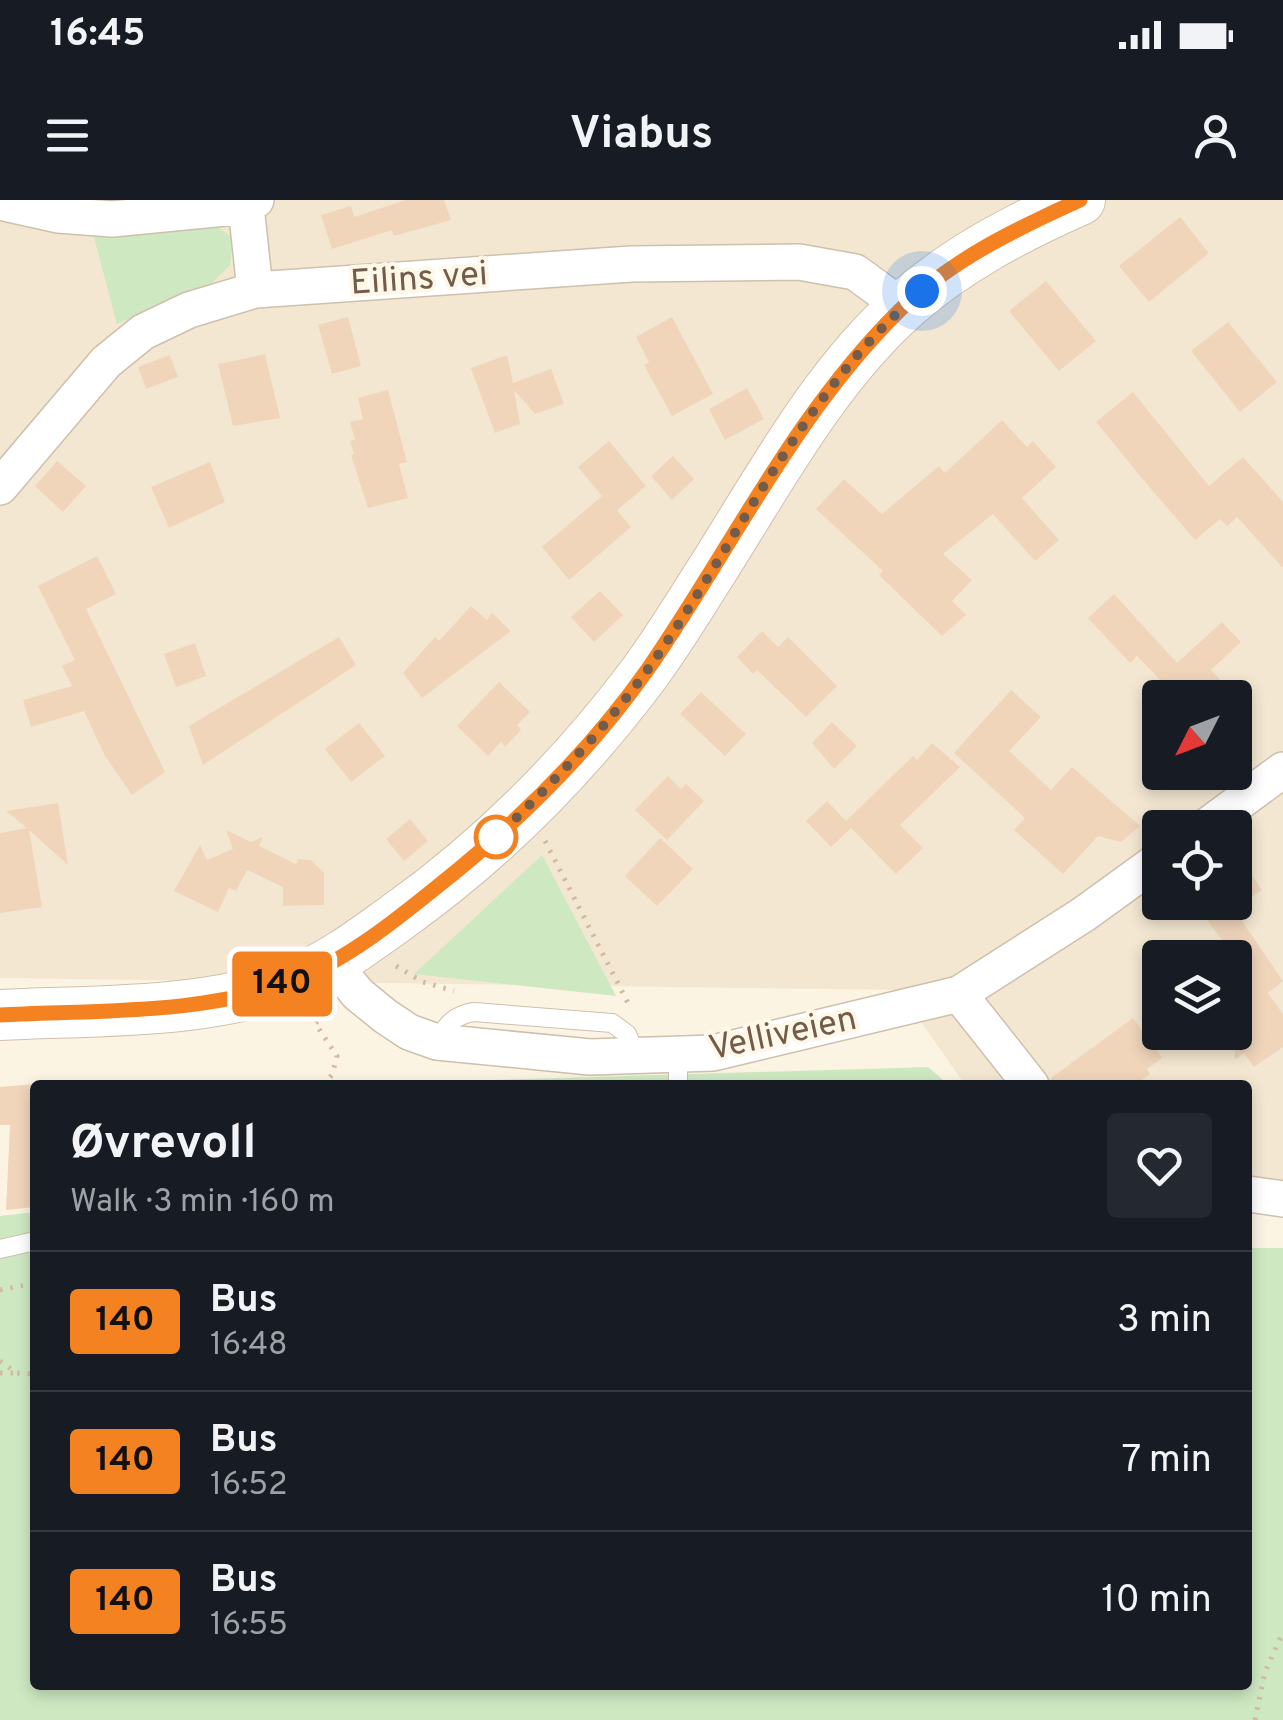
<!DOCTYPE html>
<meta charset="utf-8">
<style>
body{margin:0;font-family:Overpass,sans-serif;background:#242831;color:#f1f3f6;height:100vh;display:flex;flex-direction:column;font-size:38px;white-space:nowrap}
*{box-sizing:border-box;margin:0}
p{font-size:32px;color:#9ea1a6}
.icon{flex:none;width:55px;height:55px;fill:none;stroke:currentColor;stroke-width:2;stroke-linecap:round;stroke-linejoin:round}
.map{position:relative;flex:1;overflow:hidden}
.details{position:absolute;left:30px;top:880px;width:1222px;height:610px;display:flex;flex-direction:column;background:#171b24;border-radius:10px;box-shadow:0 5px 15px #0003}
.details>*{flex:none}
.badge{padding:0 20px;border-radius:8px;font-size:35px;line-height:65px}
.needle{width:65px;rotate:228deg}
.fabs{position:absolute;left:1142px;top:480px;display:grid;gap:20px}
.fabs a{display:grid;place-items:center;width:110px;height:110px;border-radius:10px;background:#171b24;box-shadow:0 5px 15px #0003;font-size:50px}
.you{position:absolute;width:50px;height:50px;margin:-25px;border:8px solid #fff;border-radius:50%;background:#1a73e8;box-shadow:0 0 0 15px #1a73e833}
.map>.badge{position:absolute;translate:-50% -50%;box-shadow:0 0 0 5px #fff}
.round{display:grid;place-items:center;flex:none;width:105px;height:105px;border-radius:10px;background:#242831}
.summary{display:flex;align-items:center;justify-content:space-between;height:170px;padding:0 40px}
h1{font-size:48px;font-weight:700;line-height:75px}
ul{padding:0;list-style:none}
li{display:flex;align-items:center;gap:30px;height:140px;padding:0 40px;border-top:2px solid #363941}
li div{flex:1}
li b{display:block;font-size:38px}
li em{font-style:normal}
li .badge{min-width:110px;font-weight:700;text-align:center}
.status{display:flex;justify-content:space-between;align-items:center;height:70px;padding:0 50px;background:#171b24;direction:ltr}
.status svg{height:28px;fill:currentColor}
header{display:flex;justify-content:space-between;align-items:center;height:130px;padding:0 40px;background:#171b24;font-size:45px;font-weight:700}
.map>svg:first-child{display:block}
.residential{fill:#f3e7d2;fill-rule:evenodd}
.green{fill:#cee9c2}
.building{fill:#f0d5bb}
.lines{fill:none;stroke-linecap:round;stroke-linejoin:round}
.lane-casing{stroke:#cfbfad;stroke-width:20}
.street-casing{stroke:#cfbfad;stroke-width:38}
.secondary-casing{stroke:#d1bfaa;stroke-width:52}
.path{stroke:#d5b99f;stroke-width:5;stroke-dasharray:2.5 8;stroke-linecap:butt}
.lane{stroke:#fff;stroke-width:18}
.street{stroke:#fff;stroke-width:35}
.secondary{stroke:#fff;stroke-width:50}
.line-casing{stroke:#fff;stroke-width:22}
.line{stroke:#f58220;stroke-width:15}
.walk{stroke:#735c4a;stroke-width:10;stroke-dasharray:0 18}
.stop-dot{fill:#fff;stroke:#f58220;stroke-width:5}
.labels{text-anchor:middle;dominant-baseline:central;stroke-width:8;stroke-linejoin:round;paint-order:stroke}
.street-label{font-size:35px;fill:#735c4a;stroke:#fff8e9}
</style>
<div class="status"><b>16:45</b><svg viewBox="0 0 49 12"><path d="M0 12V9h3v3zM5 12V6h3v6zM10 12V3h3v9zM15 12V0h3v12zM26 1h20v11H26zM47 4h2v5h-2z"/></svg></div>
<header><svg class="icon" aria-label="menu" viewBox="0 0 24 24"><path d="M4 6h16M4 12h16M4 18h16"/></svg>Viabus<svg class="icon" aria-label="person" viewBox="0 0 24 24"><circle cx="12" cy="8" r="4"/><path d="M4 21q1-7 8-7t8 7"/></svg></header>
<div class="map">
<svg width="1283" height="1520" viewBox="0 0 1283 1520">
<rect width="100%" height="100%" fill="#fcf4e3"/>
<path class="residential" d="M 0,0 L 1283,0 L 1283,992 L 1248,991 L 1248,885 L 965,885 L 899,790 L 0,778 ZM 1160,498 L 1235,498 L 1235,572 L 1160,572 ZM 1160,628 L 1235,628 L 1235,702 L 1160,702 ZM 1160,758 L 1235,758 L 1235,832 L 1160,832 Z"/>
<path class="green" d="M 208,20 L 233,38 L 230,65 L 211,84 L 117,124 L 92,30 Z
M 542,655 L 616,796 L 414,774 Z
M 928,867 L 949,885 L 320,885 Z
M 35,1012 L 35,1485 L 1248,1485 L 1248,1048 L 1283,1048 L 1283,1520 L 0,1520 L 0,1016 Z"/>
<path class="building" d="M 406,0 L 444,0 L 451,20 L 394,36 L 392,30 L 332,49 L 321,15 L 351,6 L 354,17 Z
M 1180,17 L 1209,53 L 1149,102 L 1119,66 Z
M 1046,81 L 1096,141 L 1059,171 L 1009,111 Z
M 348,117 L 361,166 L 332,174 L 318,125 Z
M 672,117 L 713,194 L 672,216 L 644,165 L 649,162 L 636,137 Z
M 1228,122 L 1277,182 L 1240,212 L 1191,151 Z
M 265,154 L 280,218 L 233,226 L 218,164 Z
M 170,155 L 178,177 L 146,189 L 138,167 Z
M 507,155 L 513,183 L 551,169 L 564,204 L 535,214 L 514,190 L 520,224 L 495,233 L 471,168 Z
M 747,188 L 764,219 L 725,240 L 709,209 Z
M 388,190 L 407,262 L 399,264 L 408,298 L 368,308 L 351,255 L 354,254 L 350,241 L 355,240 L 350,222 L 363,219 L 358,198 Z
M 1133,192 L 1209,286 L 1243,257 L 1283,302 L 1283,368 L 1237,317 L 1227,326 L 1220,319 L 1195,340 L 1146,283 L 1096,222 Z
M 1002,220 L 1027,247 L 1033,241 L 1056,267 L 1022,298 L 1059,340 L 1035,361 L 993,314 L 943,354 L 972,380 L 952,401 L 966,415 L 942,436 L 879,375 L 883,371 L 816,309 L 844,279 L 882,314 L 939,266 L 945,273 Z
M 609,241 L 646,286 L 617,310 L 631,327 L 569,380 L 542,347 L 602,296 L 578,267 Z
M 673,256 L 694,279 L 672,300 L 651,276 Z
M 57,261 L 86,286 L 63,312 L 35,286 Z
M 210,262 L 225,302 L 169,328 L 151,287 Z
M 97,356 L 116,394 L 86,409 L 165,572 L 132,595 L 105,556 L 84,511 L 31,527 L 23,500 L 72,486 L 62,466 L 75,460 L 38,386 Z
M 600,391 L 623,415 L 594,442 L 571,417 Z
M 1114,394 L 1177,463 L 1222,422 L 1241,442 L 1211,470 L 1237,498 L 1178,498 L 1137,456 L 1130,463 L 1088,418 Z
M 471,406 L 487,420 L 492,413 L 511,431 L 422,498 L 403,473 L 435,437 L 439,441 Z
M 762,431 L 778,447 L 788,437 L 837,486 L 806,517 L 757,470 L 753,474 L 737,457 Z
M 339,437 L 356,465 L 203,565 L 189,526 Z
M 195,443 L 206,476 L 176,487 L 164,454 Z
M 499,482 L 530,512 L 517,525 L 521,530 L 505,547 L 501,542 L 488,556 L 457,526 Z
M 1011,490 L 1041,517 L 1009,551 L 1051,590 L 1072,567 L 1140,626 L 1121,642 L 1098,636 L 1063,674 L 1014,630 L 1025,618 L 954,553 Z
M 701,492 L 746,534 L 725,556 L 680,514 Z
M 832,522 L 857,546 L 834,569 L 812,543 Z
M 359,523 L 385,556 L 351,582 L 325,549 Z
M 932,543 L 960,567 L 900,625 L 923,648 L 896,674 L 851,628 L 831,647 L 806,621 L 827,601 L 846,621 L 913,556 L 917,560 Z
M 668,576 L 681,589 L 686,584 L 704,601 L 667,640 L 635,610 Z
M 58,603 L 68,665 L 29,630 L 42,707 L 0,713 L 0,633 L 27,628 L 6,611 Z
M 410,619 L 428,641 L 404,661 L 386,639 Z
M 226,630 L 251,642 L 263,637 L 259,646 L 296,664 L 298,659 L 311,660 L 324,673 L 324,705 L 283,706 L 283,687 L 247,670 L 236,691 L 229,688 L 218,712 L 174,691 L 200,645 L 207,660 L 233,649 Z
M 660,638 L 693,669 L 657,706 L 625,676 Z
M 1235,650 L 1262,690 L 1235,709 Z
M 1194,702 L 1229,702 L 1283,781 L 1268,793 L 1283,814 L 1283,847 L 1254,867 L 1244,853 L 1235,859 L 1235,758 Z
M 1133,818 L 1162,858 L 1147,869 L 1150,874 L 1135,885 L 1052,885 L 1051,878 Z
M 35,884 L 35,1007 L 6,1010 L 10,925 L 0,925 L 0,887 Z"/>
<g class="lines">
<g class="lane-casing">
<path id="lane" d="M 437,842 C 446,825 454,815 474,812 L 612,823 L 627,834 L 637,857
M 678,885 L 678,856
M 0,1049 L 35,1041"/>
</g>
<g class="street-casing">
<path id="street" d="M 0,2 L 58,15 L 112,19 L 246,6 L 256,0
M 246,6 L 255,90
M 0,287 L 106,162 L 143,132 L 189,110 L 255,90 L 631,64 L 799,62 L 855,72 L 903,107
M 1204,628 L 1283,570
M 332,762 L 358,794 L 385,816 L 409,832 L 437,842 L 590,857 L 713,853 L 959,794 L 1084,714 L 1160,659
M 959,794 L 1031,885
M 1248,994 L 1283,999"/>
</g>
<g class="secondary-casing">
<path id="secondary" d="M 0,815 C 95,810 211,815 299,778 C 334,764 365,740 396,718 C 490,651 574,567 643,475 C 669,440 691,403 714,367 C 771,277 825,176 905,105 C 957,59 1017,28 1080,0"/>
</g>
<path class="path" d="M 545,641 L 629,805
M 396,766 L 423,782 L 454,791
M 323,885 L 332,875 L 337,856 L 315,823 L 332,812
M 0,1090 L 35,1083
M 0,1161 L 17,1173 L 35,1174
M 0,1173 L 14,1173
M 1255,1520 L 1265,1472 L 1283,1432"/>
<use href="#lane" class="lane"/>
<use href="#street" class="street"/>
<use href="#secondary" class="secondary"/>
</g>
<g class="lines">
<g class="line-casing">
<path id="line" d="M 0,815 C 95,810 211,815 300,778 C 350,757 396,720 438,686 C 516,624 591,550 648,469 C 731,349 795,213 900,110 C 951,60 1016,29 1080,0"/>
</g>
<use href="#line" class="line"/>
<path class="walk" d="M 496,637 L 487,646 C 544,592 600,535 646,472 C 737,345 801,192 922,91"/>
</g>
<circle class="stop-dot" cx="496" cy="637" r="20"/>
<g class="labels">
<g class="street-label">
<text transform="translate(419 80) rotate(-4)">Eilins vei</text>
<text transform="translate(783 835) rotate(-12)">Velliveien</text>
</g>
</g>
</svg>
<div class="fabs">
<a><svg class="needle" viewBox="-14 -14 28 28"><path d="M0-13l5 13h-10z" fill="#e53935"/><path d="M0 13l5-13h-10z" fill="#9ea1a6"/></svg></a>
<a><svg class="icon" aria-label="locate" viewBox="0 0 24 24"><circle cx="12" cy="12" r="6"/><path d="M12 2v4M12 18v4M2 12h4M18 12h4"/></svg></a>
<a><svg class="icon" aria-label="layers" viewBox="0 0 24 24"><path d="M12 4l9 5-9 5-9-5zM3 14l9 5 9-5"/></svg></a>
</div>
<div class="you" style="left:922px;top:91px"></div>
<b class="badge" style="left:282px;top:784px;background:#f58220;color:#111">140</b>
<section class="details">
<div class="summary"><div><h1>Øvrevoll</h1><p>Walk · 3 min · 160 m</p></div><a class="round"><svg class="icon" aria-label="heart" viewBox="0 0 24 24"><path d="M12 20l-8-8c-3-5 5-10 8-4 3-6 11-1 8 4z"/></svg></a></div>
<ul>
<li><span class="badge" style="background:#f58220;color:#111">140</span><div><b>Bus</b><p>16:48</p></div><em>3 min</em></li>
<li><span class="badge" style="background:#f58220;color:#111">140</span><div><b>Bus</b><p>16:52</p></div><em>7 min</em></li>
<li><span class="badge" style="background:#f58220;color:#111">140</span><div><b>Bus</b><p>16:55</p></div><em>10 min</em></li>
</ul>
</section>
</div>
